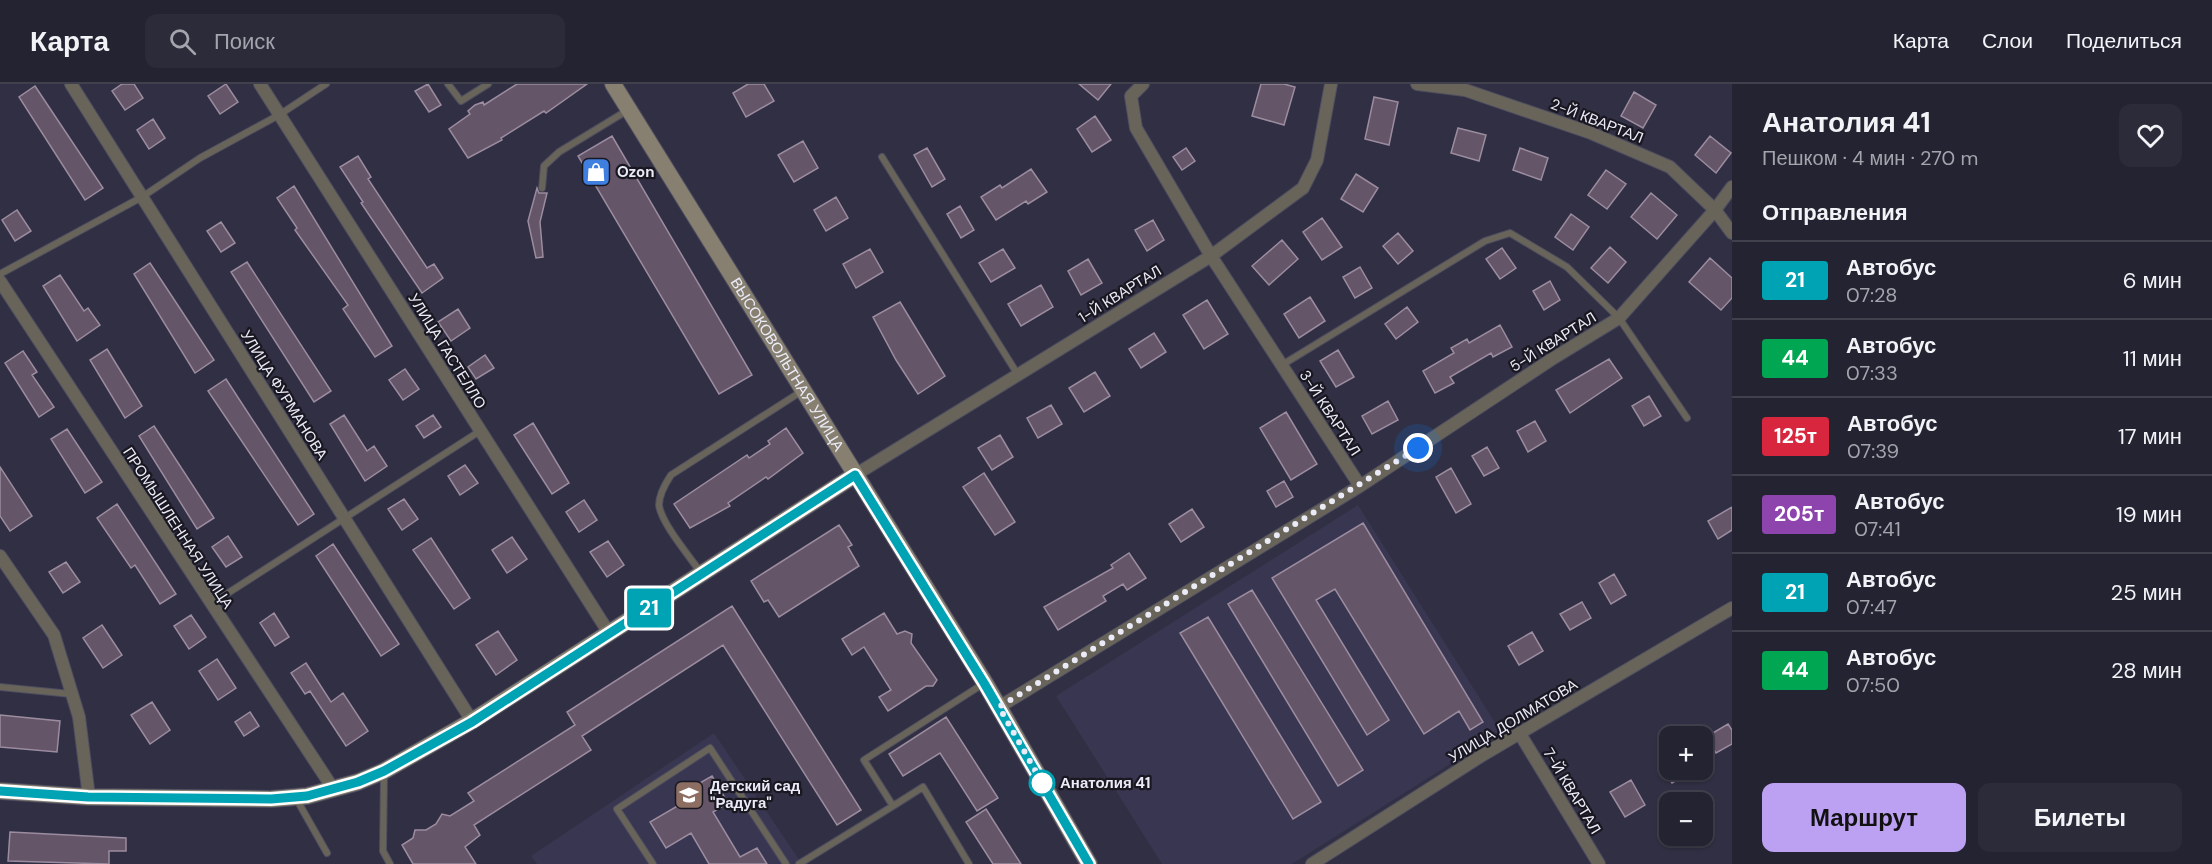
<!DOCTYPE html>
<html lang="ru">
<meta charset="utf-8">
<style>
body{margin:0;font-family:"DM Sans",sans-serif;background:#2c2b3a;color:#f1f3f6;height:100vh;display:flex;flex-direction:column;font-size:22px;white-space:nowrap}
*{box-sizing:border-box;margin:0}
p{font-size:20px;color:#a3a4ac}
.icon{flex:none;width:33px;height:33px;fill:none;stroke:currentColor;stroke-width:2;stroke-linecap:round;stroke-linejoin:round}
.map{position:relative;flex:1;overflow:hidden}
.side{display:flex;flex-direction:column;background:#242332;width:480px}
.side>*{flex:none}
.badge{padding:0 12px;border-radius:4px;font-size:21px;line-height:39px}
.tools{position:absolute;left:1659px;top:642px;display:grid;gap:12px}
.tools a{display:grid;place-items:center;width:54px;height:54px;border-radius:12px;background:#242332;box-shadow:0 2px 4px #0004,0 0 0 2px #41404d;font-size:30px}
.you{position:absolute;width:30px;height:30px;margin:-15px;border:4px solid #fff;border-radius:50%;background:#1a73e8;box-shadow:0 0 0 9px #1a73e833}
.map>.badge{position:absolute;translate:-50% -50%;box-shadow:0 0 0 3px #fff}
h2{padding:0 30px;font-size:22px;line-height:54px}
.round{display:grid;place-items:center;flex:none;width:63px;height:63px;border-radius:12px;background:#2c2b3a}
.overview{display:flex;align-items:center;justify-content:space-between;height:102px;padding:0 30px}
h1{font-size:28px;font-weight:700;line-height:45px}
.button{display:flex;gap:12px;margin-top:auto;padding:12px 30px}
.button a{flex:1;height:69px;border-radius:12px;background:#bca0f2;color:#111;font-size:24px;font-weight:700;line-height:69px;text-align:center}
.button a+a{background:#2c2b3a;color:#f1f3f6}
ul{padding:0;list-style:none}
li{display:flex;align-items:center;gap:18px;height:78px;padding:0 30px;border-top:2px solid #41404d}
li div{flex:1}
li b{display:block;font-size:22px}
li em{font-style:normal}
li .badge{min-width:66px;font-weight:700;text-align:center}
header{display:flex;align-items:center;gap:36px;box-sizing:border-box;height:84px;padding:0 30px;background:#242332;border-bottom:2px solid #41404d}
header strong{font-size:28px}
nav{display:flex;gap:33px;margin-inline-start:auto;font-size:21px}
.search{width:420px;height:54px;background:#2c2b3a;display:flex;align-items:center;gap:15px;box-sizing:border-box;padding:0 21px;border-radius:12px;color:#a3a4ac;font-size:22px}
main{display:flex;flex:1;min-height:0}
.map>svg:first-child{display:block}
.built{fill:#383650}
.building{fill:#645568;stroke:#9c8ca0;stroke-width:1.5}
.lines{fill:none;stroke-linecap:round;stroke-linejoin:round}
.lane-casing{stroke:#4e4d60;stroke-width:8}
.street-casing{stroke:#4e4d60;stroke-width:14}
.secondary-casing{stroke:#4e4d60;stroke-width:18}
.lane{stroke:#68645a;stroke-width:6}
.street{stroke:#68645a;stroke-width:12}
.secondary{stroke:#878070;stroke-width:16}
.line-casing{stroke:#fff;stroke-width:14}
.line{stroke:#00a3b4;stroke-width:9}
.walk{stroke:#ebebf8;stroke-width:6;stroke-dasharray:0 10.8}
.stop-dot{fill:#fff;stroke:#00a3b4;stroke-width:3}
.labels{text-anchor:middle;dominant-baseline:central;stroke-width:4.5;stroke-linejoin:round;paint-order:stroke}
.street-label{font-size:15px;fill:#ebebf8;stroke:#191821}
.poi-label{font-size:15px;font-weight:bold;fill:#ebebf8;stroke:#191821;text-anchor:start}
.stop-label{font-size:15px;font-weight:bold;fill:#ebebf8;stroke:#191821;text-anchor:start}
</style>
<header>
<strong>Карта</strong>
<div class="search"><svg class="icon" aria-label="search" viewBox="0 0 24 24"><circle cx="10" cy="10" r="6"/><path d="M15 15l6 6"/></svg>Поиск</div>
<nav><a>Карта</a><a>Слои</a><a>Поделиться</a></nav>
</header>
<main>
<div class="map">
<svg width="1732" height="780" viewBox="0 0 1732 780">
<rect width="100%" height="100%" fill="#302f43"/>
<path class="built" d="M 1358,421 L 1501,648 L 1292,780 L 1162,780 L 1056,612 Z
M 714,649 L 802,780 L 537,780 L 531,772 Z"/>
<path class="building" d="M 122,0 L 134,0 L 143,14 L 125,26 L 112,7 Z
M 226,0 L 238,18 L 220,30 L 208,12 Z
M 428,0 L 441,21 L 429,28 L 415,7 Z
M 517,0 L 587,0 L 546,29 L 544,27 L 501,54 L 502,56 L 468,74 L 449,45 L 470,30 L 468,27 L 475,21 L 483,18 L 484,21 Z
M 748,0 L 764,0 L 774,17 L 746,33 L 733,9 Z
M 1079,0 L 1111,0 L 1098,16 Z
M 1261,0 L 1284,0 L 1295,3 L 1284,41 L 1252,32 Z
M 35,2 L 103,104 L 85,116 L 19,13 Z
M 1634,8 L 1656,21 L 1643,44 L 1621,32 Z
M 1374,13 L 1398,18 L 1389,61 L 1365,55 Z
M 1095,32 L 1111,56 L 1092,68 L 1077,45 Z
M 153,35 L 165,54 L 149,65 L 137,46 Z
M 1458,44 L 1486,51 L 1479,77 L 1451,69 Z
M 612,52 L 752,291 L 719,310 L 578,72 Z
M 1710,52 L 1731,69 L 1716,89 L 1695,71 Z
M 803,57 L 818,84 L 794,98 L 778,71 Z
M 927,64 L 945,95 L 932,103 L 914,71 Z
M 1186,64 L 1195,77 L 1182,86 L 1173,73 Z
M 1520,64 L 1548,74 L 1541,96 L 1513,86 Z
M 358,72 L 371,93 L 368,95 L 427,184 L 434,180 L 443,194 L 422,209 L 361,119 L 363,118 L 340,83 Z
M 1031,85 L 1047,108 L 1028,120 L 1026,117 L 996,136 L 981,113 L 1000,101 L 1002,104 Z
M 1606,86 L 1626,100 L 1607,125 L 1588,111 Z
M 1356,90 L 1378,104 L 1363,128 L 1341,115 Z
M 294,102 L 392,262 L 375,273 L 343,225 L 348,221 L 295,146 L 297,144 L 277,114 Z
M 537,104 L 539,109 L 547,109 L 540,138 L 543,173 L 536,174 L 528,137 Z
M 1651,109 L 1677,131 L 1657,155 L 1631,133 Z
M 836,113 L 848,134 L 826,147 L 814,126 Z
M 960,122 L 974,146 L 961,154 L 947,130 Z
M 17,126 L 31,147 L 15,157 L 2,136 Z
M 1571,130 L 1589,143 L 1573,166 L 1555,153 Z
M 1322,134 L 1342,163 L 1322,176 L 1303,148 Z
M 1153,136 L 1164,156 L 1147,167 L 1135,146 Z
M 221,138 L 235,159 L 221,168 L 207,147 Z
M 1398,149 L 1413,167 L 1398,180 L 1383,162 Z
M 1282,156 L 1298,175 L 1269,201 L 1252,182 Z
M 1610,163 L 1626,178 L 1608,199 L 1591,184 Z
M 1502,164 L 1516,184 L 1500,195 L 1486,175 Z
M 870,165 L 883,188 L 856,204 L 843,180 Z
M 1003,165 L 1015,184 L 991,198 L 979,179 Z
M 1710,174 L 1732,194 L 1732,214 L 1721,226 L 1689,198 Z
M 1088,175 L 1102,199 L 1081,211 L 1068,187 Z
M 247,178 L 331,307 L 314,318 L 231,188 Z
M 150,179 L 214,276 L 195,289 L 134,190 Z
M 1360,183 L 1372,204 L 1355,214 L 1343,193 Z
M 60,191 L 84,227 L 88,224 L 100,241 L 77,257 L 43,202 Z
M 1550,197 L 1560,216 L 1544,226 L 1533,207 Z
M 1041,201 L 1053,223 L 1021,242 L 1008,220 Z
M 1310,213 L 1325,237 L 1299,254 L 1284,230 Z
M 1207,216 L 1228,250 L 1204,265 L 1183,231 Z
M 900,218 L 945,292 L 918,310 L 896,276 L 873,233 Z
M 1407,223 L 1418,238 L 1396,255 L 1385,240 Z
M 458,225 L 470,244 L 451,257 L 438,238 Z
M 1500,241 L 1512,263 L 1493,273 L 1491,269 L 1450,293 L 1454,299 L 1435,309 L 1423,287 L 1454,269 L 1451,264 L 1467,255 L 1469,259 Z
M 1154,249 L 1166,268 L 1141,284 L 1129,265 Z
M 107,265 L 142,322 L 125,334 L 90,276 Z
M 1338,266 L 1354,293 L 1336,303 L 1320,277 Z
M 23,267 L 37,288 L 32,291 L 54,323 L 39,333 L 5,279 Z
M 485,271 L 494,284 L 476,295 L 468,283 Z
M 1609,275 L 1622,294 L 1570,329 L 1556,306 Z
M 405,285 L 419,305 L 403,316 L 389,296 Z
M 1095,288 L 1110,312 L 1084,328 L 1069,304 Z
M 226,295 L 314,430 L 298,441 L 208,307 Z
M 1649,312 L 1661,332 L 1644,342 L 1632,322 Z
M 1388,317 L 1398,336 L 1372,350 L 1362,332 Z
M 1051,321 L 1062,340 L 1038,354 L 1027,334 Z
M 1286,328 L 1317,380 L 1291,396 L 1260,344 Z
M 344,331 L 367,367 L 374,362 L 387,382 L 365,397 L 330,340 Z
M 433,331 L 441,343 L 424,354 L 416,342 Z
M 1535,337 L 1546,357 L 1528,368 L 1517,347 Z
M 533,339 L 569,399 L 552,410 L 514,351 Z
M 154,342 L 214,434 L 197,445 L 139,352 Z
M 786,344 L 803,369 L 768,395 L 766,393 L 728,419 L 730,422 L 690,444 L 674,420 L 747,371 L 749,374 L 770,360 L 768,357 Z
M 67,345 L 102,398 L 85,409 L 51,355 Z
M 1000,351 L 1013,373 L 992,386 L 978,364 Z
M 1487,363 L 1499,384 L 1484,392 L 1472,372 Z
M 465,381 L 478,399 L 460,411 L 448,392 Z
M 0,383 L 32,432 L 10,447 L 0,432 Z
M 1451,384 L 1471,420 L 1456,429 L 1436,393 Z
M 984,389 L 1015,438 L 995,451 L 963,403 Z
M 1284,397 L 1293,413 L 1276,423 L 1267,407 Z
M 404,415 L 418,435 L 402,446 L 388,425 Z
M 584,416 L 597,436 L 579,448 L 566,428 Z
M 117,420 L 176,510 L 160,520 L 135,481 L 131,484 L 97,434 Z
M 1732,423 L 1732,446 L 1718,455 L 1708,437 Z
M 1192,425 L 1204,443 L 1181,458 L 1169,440 Z
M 1363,439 L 1483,638 L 1470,646 L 1459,627 L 1424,650 L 1335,505 L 1316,516 L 1389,636 L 1367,651 L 1272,494 Z
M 839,441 L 852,461 L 848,463 L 859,482 L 779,533 L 768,516 L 764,518 L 751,497 Z
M 228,452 L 242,473 L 226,483 L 212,463 Z
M 512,453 L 527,475 L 507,489 L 492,466 Z
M 431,454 L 470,514 L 454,525 L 413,466 Z
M 608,457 L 624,481 L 607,493 L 590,468 Z
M 333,460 L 399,560 L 381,572 L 316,472 Z
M 1129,469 L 1146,494 L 1127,506 L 1123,500 L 1103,512 L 1106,517 L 1058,546 L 1044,523 L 1113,484 L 1111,481 Z
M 66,478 L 80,498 L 63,509 L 49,488 Z
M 1614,490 L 1626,511 L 1611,520 L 1599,499 Z
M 1252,506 L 1363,686 L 1338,702 L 1228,520 Z
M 1582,518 L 1591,534 L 1570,546 L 1560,530 Z
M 732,522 L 861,726 L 837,741 L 723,561 L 582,652 L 591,666 L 474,741 L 480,751 L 465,763 L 476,780 L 413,780 L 402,761 L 413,754 L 415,746 L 426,746 L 436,740 L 442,730 L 450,732 L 474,717 L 468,709 L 575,641 L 567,628 Z
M 274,529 L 289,553 L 275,562 L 260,539 Z
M 884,529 L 897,550 L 905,547 L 912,550 L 911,559 L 937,596 L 933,602 L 926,602 L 888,627 L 879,613 L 891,606 L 864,563 L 852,571 L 842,555 Z
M 191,531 L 206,553 L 189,565 L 174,542 Z
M 1208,533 L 1321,718 L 1293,735 L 1180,549 Z
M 102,541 L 122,571 L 103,584 L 83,554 Z
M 498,547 L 517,576 L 496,591 L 476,561 Z
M 1532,548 L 1543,567 L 1519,581 L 1508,562 Z
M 217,575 L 236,604 L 218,616 L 199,587 Z
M 306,579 L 331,618 L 343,609 L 368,647 L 346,662 L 310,607 L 305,610 L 291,589 Z
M 152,618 L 170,646 L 150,660 L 131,631 Z
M 250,628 L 259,642 L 244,652 L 235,638 Z
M 0,631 L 60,637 L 57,668 L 0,663 Z
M 946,633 L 998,714 L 977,727 L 940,669 L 903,692 L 889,670 Z
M 1728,640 L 1732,646 L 1732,660 L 1716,669 L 1706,653 Z
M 1664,686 L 1695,686 L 1672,699 Z
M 712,692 L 728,719 L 713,728 L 740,773 L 757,764 L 767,780 L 709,780 L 691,749 L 666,764 L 650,738 L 681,720 L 677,712 Z
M 1631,696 L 1645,721 L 1625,733 L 1610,708 Z
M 986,725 L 1021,780 L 993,780 L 966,738 Z
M 10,748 L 126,754 L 126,767 L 109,767 L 109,780 L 8,777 Z"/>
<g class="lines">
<g class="lane-casing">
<path id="lane" d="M 448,0 L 461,17 L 488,0
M 882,73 L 1018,291
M 542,104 L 544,82 L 559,68 L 628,26
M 0,190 L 142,113 L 200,74 L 279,31 L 326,0
M 1282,281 L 1485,157 L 1510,149 L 1567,183 L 1619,234 L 1687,334
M 701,489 C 690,473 661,439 659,421 C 659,410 665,400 671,391 L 802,307
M 211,520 L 480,347
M 0,603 L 71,610
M 384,690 L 383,767 L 390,780
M 297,716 L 327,769
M 653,780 L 617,725 L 710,664 L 786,780
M 799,780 L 893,722
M 969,780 L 923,703 L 893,722 L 864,676 L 983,600"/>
</g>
<g class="street-casing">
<path id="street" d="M 71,0 L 472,637
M 260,0 L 609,549
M 1143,0 L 1131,12 L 1136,44 L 1211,172 L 1360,402
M 1417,0 L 1465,6 L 1591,49 L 1670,83 L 1715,126 L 1732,149
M 0,197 L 334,706
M 855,391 L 1211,172 L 1303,104 L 1317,76 L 1331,0
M 0,472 L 54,551 L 79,633 L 89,713
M 999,623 L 1360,402 L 1552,275 L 1619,234 L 1715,126 L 1732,103
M 1520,650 L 1599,780
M 1312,780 L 1481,672 L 1732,524"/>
</g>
<g class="secondary-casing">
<g id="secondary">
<path id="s1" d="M 613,0 L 985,599 L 1089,780"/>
<path d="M 0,707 L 89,713 L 271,715 L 307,712 L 358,698 L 384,687 L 472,637 L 855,391"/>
</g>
</g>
<use href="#lane" class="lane"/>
<use href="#street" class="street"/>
<use href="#secondary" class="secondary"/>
</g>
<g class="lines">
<g class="line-casing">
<path id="line" d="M 0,707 L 88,713 L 271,715 L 307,712 L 358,698 L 384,687 L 472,638 L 855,391 L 984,599 L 1089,780"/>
</g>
<use href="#line" class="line"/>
<path class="walk" d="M 1042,699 L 1044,702 L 999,623 L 1418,364"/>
</g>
<defs>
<g id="shop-square" transform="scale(1.5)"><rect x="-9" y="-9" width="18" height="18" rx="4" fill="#3f7fe0" stroke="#191821"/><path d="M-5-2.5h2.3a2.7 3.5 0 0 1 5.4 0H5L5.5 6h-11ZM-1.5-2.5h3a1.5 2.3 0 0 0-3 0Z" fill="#fff"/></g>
<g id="school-square" transform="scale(1.5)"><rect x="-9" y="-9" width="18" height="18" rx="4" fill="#8d6e63" stroke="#191821"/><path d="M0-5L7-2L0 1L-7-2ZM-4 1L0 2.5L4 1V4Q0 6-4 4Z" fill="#fff"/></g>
</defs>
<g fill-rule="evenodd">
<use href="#shop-square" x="596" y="88"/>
<use href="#school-square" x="689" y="711"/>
</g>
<circle class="stop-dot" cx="1042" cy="699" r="12"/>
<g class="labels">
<g class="street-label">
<text transform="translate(1597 37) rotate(21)">2-Й КВАРТАЛ</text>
<text transform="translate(1120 210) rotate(-32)">1-Й КВАРТАЛ</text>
<text transform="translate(1553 258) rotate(-32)">5-Й КВАРТАЛ</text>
<text transform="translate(447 267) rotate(58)">УЛИЦА ГАСТЕЛЛО</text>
<text stroke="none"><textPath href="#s1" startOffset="330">ВЫСОКОВОЛЬТНАЯ УЛИЦА</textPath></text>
<text transform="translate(284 311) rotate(58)">УЛИЦА ФУРМАНОВА</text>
<text transform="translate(1330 329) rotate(57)">3-Й КВАРТАЛ</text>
<text transform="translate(178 444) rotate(57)">ПРОМЫШЛЕННАЯ УЛИЦА</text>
<text transform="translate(1513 637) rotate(-31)">УЛИЦА ДОЛМАТОВА</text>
<text transform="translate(1572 707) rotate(59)">7-Й КВАРТАЛ</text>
</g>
<g class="poi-label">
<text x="617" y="88">Ozon</text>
<text x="710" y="702">Детский сад<tspan x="710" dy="17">"Радуга"</tspan></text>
</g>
<g class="stop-label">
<text x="1060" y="699">Анатолия 41</text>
</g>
</g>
</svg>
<div class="tools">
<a>+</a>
<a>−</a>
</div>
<div class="you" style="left:1418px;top:364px"></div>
<b class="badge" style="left:649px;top:524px;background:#00a3b4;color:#fff">21</b>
</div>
<section class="side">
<div class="overview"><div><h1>Анатолия 41</h1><p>Пешком · 4 мин · 270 m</p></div><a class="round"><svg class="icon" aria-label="heart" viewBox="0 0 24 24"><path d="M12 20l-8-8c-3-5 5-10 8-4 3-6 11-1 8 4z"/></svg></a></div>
<h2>Отправления</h2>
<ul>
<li><span class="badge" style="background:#00a3b4;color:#fff">21</span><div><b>Автобус</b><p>07:28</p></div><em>6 мин</em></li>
<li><span class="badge" style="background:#00a651;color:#fff">44</span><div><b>Автобус</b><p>07:33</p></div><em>11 мин</em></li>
<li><span class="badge" style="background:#d7263d;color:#fff">125т</span><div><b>Автобус</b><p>07:39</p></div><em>17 мин</em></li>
<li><span class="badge" style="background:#8e44ad;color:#fff">205т</span><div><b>Автобус</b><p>07:41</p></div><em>19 мин</em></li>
<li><span class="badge" style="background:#00a3b4;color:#fff">21</span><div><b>Автобус</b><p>07:47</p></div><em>25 мин</em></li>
<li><span class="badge" style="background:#00a651;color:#fff">44</span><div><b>Автобус</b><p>07:50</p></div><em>28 мин</em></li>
</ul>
<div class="button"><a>Маршрут</a><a>Билеты</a></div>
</section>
</main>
